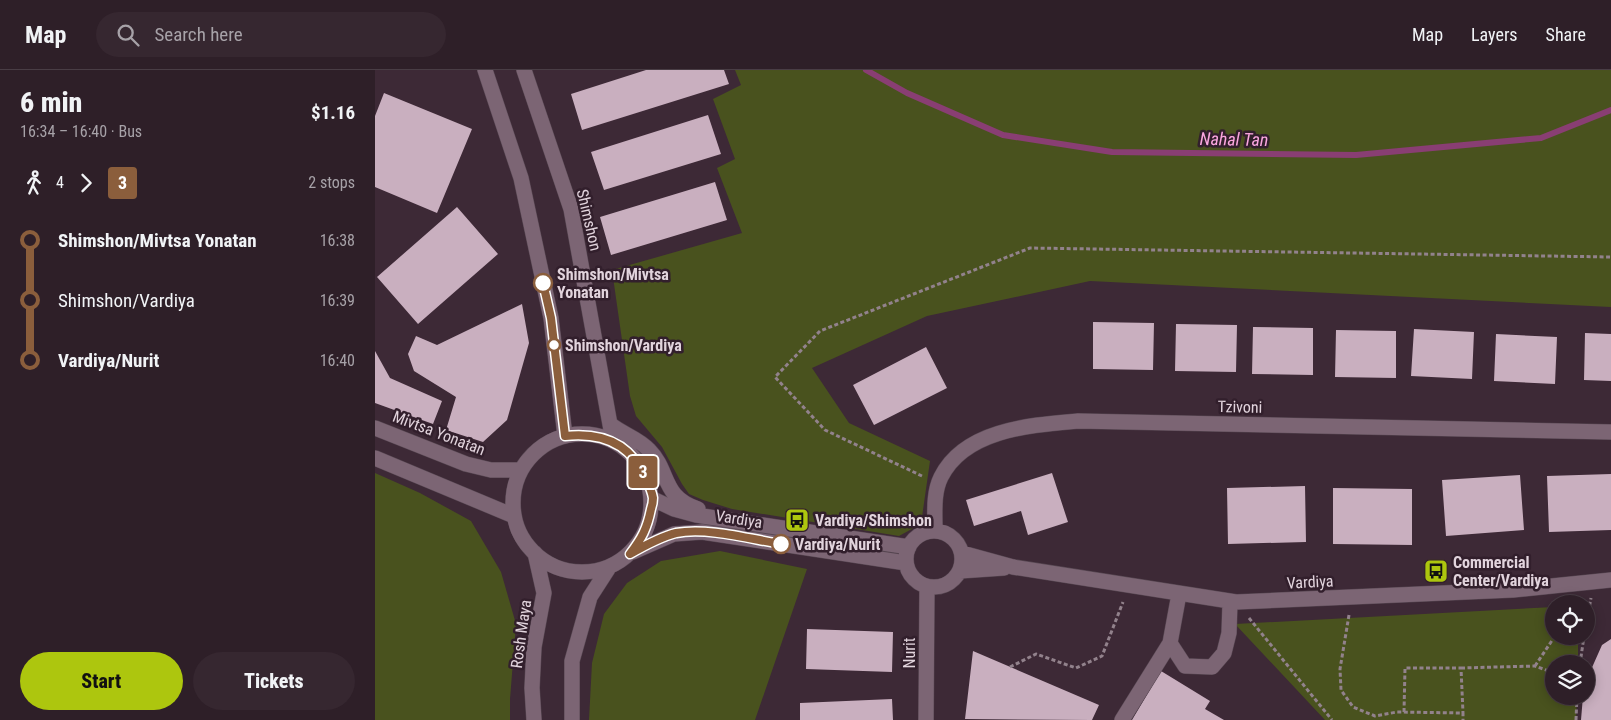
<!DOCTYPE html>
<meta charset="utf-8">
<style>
body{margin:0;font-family:"Roboto Condensed",sans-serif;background:#362730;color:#f1f3f6;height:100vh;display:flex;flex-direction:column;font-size:19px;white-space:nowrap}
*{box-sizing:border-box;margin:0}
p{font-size:16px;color:#a7a2a8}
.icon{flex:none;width:28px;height:28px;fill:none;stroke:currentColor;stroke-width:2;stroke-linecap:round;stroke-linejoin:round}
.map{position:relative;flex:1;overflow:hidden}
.panel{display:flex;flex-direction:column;background:#2e1f28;width:375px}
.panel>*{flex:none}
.badge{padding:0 10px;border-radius:4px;font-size:18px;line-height:32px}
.tools{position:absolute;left:1170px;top:525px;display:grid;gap:10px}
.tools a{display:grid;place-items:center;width:50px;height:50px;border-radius:50%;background:#2e1f28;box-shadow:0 2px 12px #0003,0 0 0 1px #493d45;font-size:25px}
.map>.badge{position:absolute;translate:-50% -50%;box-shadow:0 0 0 2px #fff}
.legs{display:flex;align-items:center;gap:8px;height:55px;padding:0 20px;font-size:16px}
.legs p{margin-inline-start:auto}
.summary{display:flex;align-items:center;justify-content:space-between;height:85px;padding:0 20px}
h1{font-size:28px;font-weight:800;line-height:38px}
.button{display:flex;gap:10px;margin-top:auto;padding:10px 20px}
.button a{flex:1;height:58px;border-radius:30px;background:#adc60e;color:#111;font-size:20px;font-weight:800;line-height:58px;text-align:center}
.button a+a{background:#362730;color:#f1f3f6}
ul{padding:0 20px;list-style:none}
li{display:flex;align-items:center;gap:18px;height:60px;font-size:19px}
li i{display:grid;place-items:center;width:8px;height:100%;margin:0 6px;background:currentColor}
li i::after{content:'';width:12px;height:12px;margin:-6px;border:4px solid;border-radius:50%;background:#2e1f28}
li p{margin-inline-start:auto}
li:first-child i{background:linear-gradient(#0000 50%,currentColor 0)}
li:last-child i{background:linear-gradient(currentColor 50%,#0000 0)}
header{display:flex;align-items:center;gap:30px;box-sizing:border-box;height:70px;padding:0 25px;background:#2e1f28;border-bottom:1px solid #493d45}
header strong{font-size:24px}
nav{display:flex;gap:28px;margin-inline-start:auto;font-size:18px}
.search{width:350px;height:45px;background:#362730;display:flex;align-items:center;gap:12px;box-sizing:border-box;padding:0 18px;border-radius:28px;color:#a7a2a8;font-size:19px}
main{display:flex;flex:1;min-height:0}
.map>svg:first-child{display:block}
.green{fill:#49521e}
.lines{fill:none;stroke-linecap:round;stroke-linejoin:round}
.stream{stroke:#893e73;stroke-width:6}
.building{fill:#c9afbf}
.minor-casing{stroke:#584853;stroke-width:16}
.path{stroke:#92828c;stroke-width:3;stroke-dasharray:4 2.5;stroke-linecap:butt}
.minor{stroke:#7c6574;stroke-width:15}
.line-1-casing{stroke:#fff;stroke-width:11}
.line-1{stroke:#8b5e3c;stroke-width:8}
.stop-1-dot{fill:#fff;stroke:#8b5e3c;stroke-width:2.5}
.labels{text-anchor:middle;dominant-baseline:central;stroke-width:5;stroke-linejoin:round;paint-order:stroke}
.street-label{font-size:16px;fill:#e2d4dd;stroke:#321f2c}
.stop-label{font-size:16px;font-weight:bold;fill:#e2d4dd;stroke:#321f2c;text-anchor:start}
.poi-label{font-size:16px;font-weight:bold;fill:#e2d4dd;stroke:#321f2c;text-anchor:start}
.water-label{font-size:18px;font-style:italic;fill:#fba6df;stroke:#321f2c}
</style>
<header>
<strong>Map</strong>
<div class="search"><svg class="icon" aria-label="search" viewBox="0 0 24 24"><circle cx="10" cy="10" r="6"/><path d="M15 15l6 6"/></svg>Search here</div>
<nav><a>Map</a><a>Layers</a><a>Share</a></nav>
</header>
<main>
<section class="panel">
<div class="summary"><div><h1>6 min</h1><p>16:34 – 16:40 · Bus</p></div><b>$1.16</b></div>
<div class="legs"><svg class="icon" aria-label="walk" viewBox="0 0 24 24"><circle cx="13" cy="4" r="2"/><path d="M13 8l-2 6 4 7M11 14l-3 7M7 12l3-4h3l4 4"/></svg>4<svg class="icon" aria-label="forward" viewBox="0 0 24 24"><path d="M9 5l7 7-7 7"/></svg><b class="badge" style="background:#8b5e3c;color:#fff">3</b><p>2 stops</p></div>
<ul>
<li><i style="color:#8b5e3c"></i><b>Shimshon/Mivtsa Yonatan</b><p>16:38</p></li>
<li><i style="color:#8b5e3c"></i><span>Shimshon/Vardiya</span><p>16:39</p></li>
<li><i style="color:#8b5e3c"></i><b>Vardiya/Nurit</b><p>16:40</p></li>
</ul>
<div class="button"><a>Start</a><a>Tickets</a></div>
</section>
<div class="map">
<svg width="1236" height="650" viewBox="0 0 1236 650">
<rect width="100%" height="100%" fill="#3d2936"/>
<path class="green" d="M 360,0 L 1236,0 L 1236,237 L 715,211 L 552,246 L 437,298 L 474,353 L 555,391 L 546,454 L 524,466 L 357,439 L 328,430 L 314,424 L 307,414 L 287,377 L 261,346 L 255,326 L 237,200 L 367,163 L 342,98 L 360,89 L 338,29 L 366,15 Z
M 0,403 L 45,423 L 96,451 L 126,502 L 141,554 L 135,629 L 135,650 L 0,650 Z
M 345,481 L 432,499 L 380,650 L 214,650 L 217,593 L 229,544 L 252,513 L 286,491 Z
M 1179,537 L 1179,566 L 1203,566 L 1203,594 L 1179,594 L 1179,626 L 1202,626 L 1201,650 L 950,650 L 860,554 Z"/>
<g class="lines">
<path class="stream" d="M 491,0 L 532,23 L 628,65 L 737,82 L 981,85 L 1166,68 L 1236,40"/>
</g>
<path class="building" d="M 271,0 L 349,0 L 354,14 L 207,60 L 196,24 Z
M 9,23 L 97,59 L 62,143 L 0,117 L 0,46 Z
M 333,45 L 346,84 L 229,120 L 216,82 Z
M 340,112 L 352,150 L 236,185 L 225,147 Z
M 82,137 L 123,184 L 43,254 L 2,207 Z
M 147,234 L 154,273 L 132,350 L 108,372 L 71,360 L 81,327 L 39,301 L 33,284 L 41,266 L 62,275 Z
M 718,252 L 779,253 L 778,300 L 718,299 Z
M 801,254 L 862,255 L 861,302 L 800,301 Z
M 878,257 L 938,258 L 938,305 L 877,304 Z
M 1039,259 L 1099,262 L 1097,309 L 1036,306 Z
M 961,260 L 1021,261 L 1021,308 L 960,307 Z
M 1210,263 L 1236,264 L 1236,311 L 1209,310 Z
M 1121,264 L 1182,267 L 1180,314 L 1119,311 Z
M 551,277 L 572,318 L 499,355 L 478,315 Z
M 0,281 L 15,308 L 67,331 L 58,354 L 0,333 Z
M 677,403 L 693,452 L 653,465 L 646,441 L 599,456 L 591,430 Z
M 1236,404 L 1236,460 L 1174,462 L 1172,406 Z
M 1145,405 L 1149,460 L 1071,466 L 1067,410 Z
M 930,416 L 931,472 L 853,474 L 852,418 Z
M 958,418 L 1037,419 L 1037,475 L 958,474 Z
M 432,559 L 518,562 L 517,602 L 431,599 Z
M 1236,569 L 1236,650 L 1206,650 L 1208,626 L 1211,626 L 1211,611 L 1227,575 Z
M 598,581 L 724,635 L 717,650 L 590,649 Z
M 786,601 L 835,631 L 830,639 L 849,650 L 757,650 Z
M 517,629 L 518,650 L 425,650 L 425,633 Z"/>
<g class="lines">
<g class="minor-casing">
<path id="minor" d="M 110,0 L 146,108 L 176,248 L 190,366
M 149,0 L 196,139 L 238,371
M 235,354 C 247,364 263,368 274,380 C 295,401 286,427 323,439
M 0,358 L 91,394 L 116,400 L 146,400
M138 433a69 69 0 1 1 138 0a69 69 0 1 1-138 0Z
M 0,388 L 139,446
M 278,429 L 299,439 L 321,445 L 534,477
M 560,460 C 560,443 558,423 566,407 C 590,359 657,355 703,351 L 1236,362
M531 489a28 28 0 1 1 56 0a28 28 0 1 1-56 0Z
M 258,482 L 299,464 L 327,462 L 531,493
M 587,483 L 638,497 L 861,532 L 1138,520 L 1236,510
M 585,501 L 629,498
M 804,524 L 795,573 L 810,596 L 837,597 L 849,583 L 854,563 L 855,532
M 159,650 L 157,618 L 159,577 L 169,523 L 160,483
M 197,650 L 197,591 L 215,527 L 235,496
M 551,650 L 552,517
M 747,650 L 795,573"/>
</g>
<path class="path" d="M 547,406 L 450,360 L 400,307 L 445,261 L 655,178 L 1236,187
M 974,545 L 965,599 L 966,620 L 978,637 L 1000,646 L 1022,642 L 1088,643 L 1088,650
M 874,548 L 957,650
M 1211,555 L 1216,528
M 1205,594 L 1209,566
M 1160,596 L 1180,566
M 635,597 L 661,584 L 701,598 L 727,586 L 748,532
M 1086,598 L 1160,596 L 1179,603
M 1029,642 L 1030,598 L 1086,598 L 1088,643
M 1201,650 L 1202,626"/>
<use href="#minor" class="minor"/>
</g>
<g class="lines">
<g class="line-1-casing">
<path id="line-1" d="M 168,213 L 176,248 L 190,366 C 227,362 256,373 271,409 C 274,415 277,422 278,428 C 278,431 277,436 276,439 C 272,459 267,468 255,484 C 269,476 285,467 301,463 C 332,457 375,469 406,474"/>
</g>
<use href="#line-1" class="line-1"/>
</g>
<defs>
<g id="bus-square" transform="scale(1.25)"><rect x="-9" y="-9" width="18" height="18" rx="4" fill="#adc60e" stroke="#321f2c"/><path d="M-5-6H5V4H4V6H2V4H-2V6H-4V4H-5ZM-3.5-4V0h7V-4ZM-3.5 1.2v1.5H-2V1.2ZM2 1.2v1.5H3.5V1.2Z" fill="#111"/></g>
</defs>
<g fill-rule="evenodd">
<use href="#bus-square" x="422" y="450"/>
<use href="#bus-square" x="1061" y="501"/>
</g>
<g class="stop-1-dot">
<circle cx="168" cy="213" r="9"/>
<circle cx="179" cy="275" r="6"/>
<circle cx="406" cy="474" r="9"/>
</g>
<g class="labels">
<g class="street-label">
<text transform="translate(214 150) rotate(77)">Shimshon</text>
<text transform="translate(865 337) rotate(1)">Tzivoni</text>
<text transform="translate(64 363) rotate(21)">Mivtsa Yonatan</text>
<text transform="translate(364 449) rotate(9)">Vardiya</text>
<text transform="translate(935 512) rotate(-3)">Vardiya</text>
<text transform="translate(146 564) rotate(-82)">Rosh Maya</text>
<text transform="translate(534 583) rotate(-90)">Nurit</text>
</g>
<g class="stop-label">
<text x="182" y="204">Shimshon/Mivtsa<tspan x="182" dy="18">Yonatan</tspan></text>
<text x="190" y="275">Shimshon/Vardiya</text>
<text x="420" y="474">Vardiya/Nurit</text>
</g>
<g class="poi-label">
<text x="440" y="450">Vardiya/Shimshon</text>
<text x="1078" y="492">Commercial<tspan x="1078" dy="18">Center/Vardiya</tspan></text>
</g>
<g class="water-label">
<text transform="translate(859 69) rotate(1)">Nahal Tan</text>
</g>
</g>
</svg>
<div class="tools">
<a><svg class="icon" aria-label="locate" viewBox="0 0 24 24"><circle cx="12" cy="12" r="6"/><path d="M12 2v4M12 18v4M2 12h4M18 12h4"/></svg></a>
<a><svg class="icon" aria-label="layers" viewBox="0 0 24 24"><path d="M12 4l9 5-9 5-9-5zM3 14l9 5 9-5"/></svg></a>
</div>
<b class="badge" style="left:268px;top:402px;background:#8b5e3c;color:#fff">3</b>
</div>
</main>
